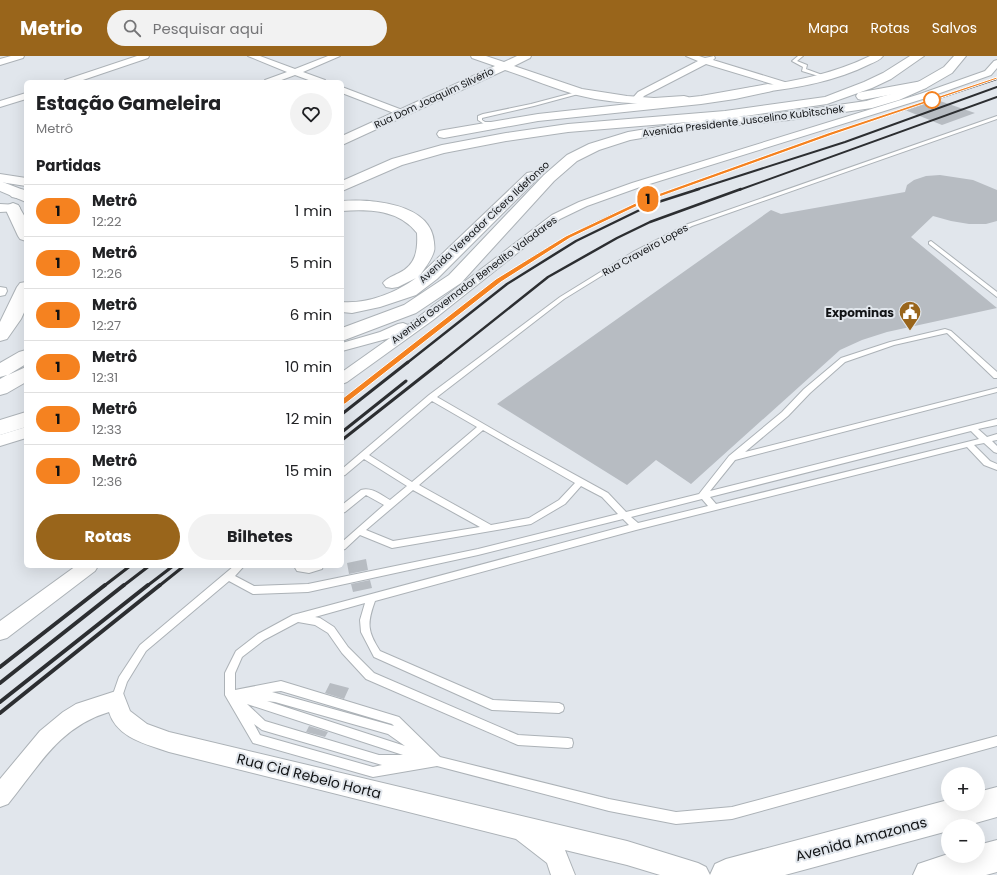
<!DOCTYPE html>
<html lang="pt">
<meta charset="utf-8">
<style>
body{margin:0;font-family:Poppins,sans-serif;background:#f2f2f2;color:#202124;height:100vh;display:flex;flex-direction:column;font-size:15px;white-space:nowrap}
*{box-sizing:border-box;margin:0}
p{font-size:13px;color:#757577}
.icon{flex:none;width:22px;height:22px;fill:none;stroke:currentColor;stroke-width:2;stroke-linecap:round;stroke-linejoin:round}
.map{position:relative;flex:1;overflow:hidden}
.sheet{position:absolute;left:24px;top:24px;width:320px;height:488px;display:flex;flex-direction:column;background:#fff;border-radius:6px;box-shadow:0 4px 16px #0002}
.sheet>*{flex:none}
.badge{padding:0 8px;border-radius:13px;font-size:14px;line-height:26px}
.fabs{position:absolute;left:941px;top:711px;display:grid;gap:8px}
.fabs a{display:grid;place-items:center;width:44px;height:44px;border-radius:50%;background:#fff;box-shadow:0 4px 16px #0002;font-size:20px}
.map>.badge{position:absolute;translate:-50% -50%;box-shadow:0 0 0 2px #fff}
h2{padding:0 12px;font-size:15px;line-height:36px}
.round{display:grid;place-items:center;flex:none;width:42px;height:42px;border-radius:21px;background:#f2f2f2}
.overview{display:flex;align-items:center;justify-content:space-between;height:68px;padding:0 12px}
h1{font-size:19px;font-weight:700;line-height:30px}
.button{display:flex;gap:8px;margin-top:auto;padding:8px 12px}
.button a{flex:1;height:46px;border-radius:24px;background:#99651b;color:#fff;font-size:16px;font-weight:700;line-height:46px;text-align:center}
.button a+a{background:#f2f2f2;color:#202124}
ul{padding:0;list-style:none}
li{display:flex;align-items:center;gap:12px;height:52px;padding:0 12px;border-top:1px solid #e0e0e0}
li div{flex:1}
li b{display:block;font-size:15px}
li em{font-style:normal}
li .badge{min-width:44px;font-weight:700;text-align:center}
header{display:flex;align-items:center;gap:24px;box-sizing:border-box;height:56px;padding:0 20px;background:#99651b;color:#fff}
header strong{font-size:19px}
nav{display:flex;gap:22px;margin-inline-start:auto;font-size:14px}
.search{width:280px;height:36px;background:#f2f2f2;display:flex;align-items:center;gap:10px;box-sizing:border-box;padding:0 14px;border-radius:22px;color:#757577;font-size:15px}
.map>svg:first-child{display:block}
.building{fill:#b7bcc2}
.lines{fill:none;stroke-linecap:round;stroke-linejoin:round}
.service-casing{stroke:#acb2b7;stroke-width:2}
.minor-casing{stroke:#acb2b7;stroke-width:2}
.tertiary-casing{stroke:#acb2b7;stroke-width:2}
.secondary-casing{stroke:#acb2b7;stroke-width:2}
.primary-casing{stroke:#acb2b7;stroke-width:2}
.trunk-casing{stroke:#acb2b7;stroke-width:2}
.service{fill:#fff;fill-rule:evenodd}
.minor{fill:#fff;fill-rule:evenodd}
.tertiary{fill:#fff;fill-rule:evenodd}
.secondary{fill:#fff;fill-rule:evenodd}
.primary{fill:#fff;fill-rule:evenodd}
.trunk{fill:#fff;fill-rule:evenodd}
.rail-far3{stroke:#2c2e31;stroke-width:2}
.rail-far2{stroke:#2c2e31;stroke-width:2.5}
.rail-far1{stroke:#2c2e31;stroke-width:3}
.rail{stroke:#2c2e31;stroke-width:4}
.line{fill:#f58220;stroke:#fff}
.stop-dot{fill:#fff;stroke:#f58220;stroke-width:2}
.labels{text-anchor:middle;dominant-baseline:central;stroke-width:4;stroke-linejoin:round;paint-order:stroke}
.far-street-label{font-size:10px;fill:#111315;stroke:#e1e6ec}
.poi-label{font-size:12px;font-weight:bold;fill:#111315;stroke:#e1e6ec;text-anchor:end}
.near-street-label{font-size:14px;fill:#111315;stroke:#e1e6ec}
</style>
<header>
<strong>Metrio</strong>
<div class="search"><svg class="icon" aria-label="search" viewBox="0 0 24 24"><circle cx="10" cy="10" r="6"/><path d="M15 15l6 6"/></svg>Pesquisar aqui</div>
<nav><a>Mapa</a><a>Rotas</a><a>Salvos</a></nav>
</header>
<div class="map">
<svg width="997" height="819" viewBox="0 0 997 819">
<rect width="100%" height="100%" fill="#e1e6ec"/>
<path class="building" d="M 937,44 L 975,57 L 942,69 L 905,54 Z
M 940,119 L 973,124 L 997,134 L 997,165 L 986,168 L 969,168 L 951,165 L 933,160 L 911,181 L 997,252 L 887,276 L 862,284 L 840,294 L 691,428 L 656,404 L 627,429 L 497,348 L 771,154 L 781,158 L 905,136 L 907,129 L 914,124 L 926,120 Z
M 366,503 L 368,514 L 349,518 L 347,507 Z
M 370,524 L 372,532 L 353,536 L 351,528 Z
M 330,627 L 349,632 L 344,643 L 325,637 Z
M 309,670 L 328,676 L 325,681 L 306,676 Z"/>
<g class="lines">
<g class="service-casing">
<path id="service" d="M 798,0 L 803,0 L 797,5 L 807,9 L 806,13 L 825,20 L 825,22 L 802,15 L 803,11 L 792,5 Z
M 580,35 L 582,36 L 582,37 L 534,50 L 482,62 L 482,64 L 485,66 L 495,66 L 495,68 L 484,68 L 478,64 L 478,60 L 483,58 L 531,48 Z
M 997,60 L 997,63 L 692,170 L 637,198 L 564,243 L 437,341 L 508,382 L 608,437 L 626,456 L 699,438 L 729,400 L 782,356 L 804,333 L 841,302 L 890,286 L 945,273 L 951,275 L 997,316 L 997,322 L 994,322 L 947,277 L 894,289 L 845,306 L 810,337 L 788,360 L 745,396 L 997,332 L 997,336 L 735,404 L 710,435 L 997,363 L 997,369 L 978,373 L 987,381 L 997,378 L 997,384 L 992,385 L 997,390 L 997,397 L 994,396 L 984,387 L 974,389 L 990,405 L 997,408 L 997,414 L 984,409 L 967,391 L 636,474 L 375,545 C 367,567 367,575 380,595 L 493,644 L 559,647 L 563,649 L 564,652 L 563,655 L 559,657 L 492,654 L 374,601 L 361,576 L 360,564 L 365,547 L 315,561 L 320,562 L 334,571 L 348,591 L 374,617 L 518,679 L 568,682 L 572,683 L 573,687 L 572,691 L 568,692 L 518,689 L 366,623 L 342,597 L 328,577 L 315,569 L 298,566 L 264,584 L 242,601 L 235,617 L 235,634 L 281,625 L 399,661 L 440,701 L 609,743 L 676,756 L 732,751 L 997,680 L 997,690 L 732,763 L 676,768 L 609,755 L 437,710 L 373,721 L 253,687 L 225,639 L 225,617 L 236,595 L 258,578 L 293,559 L 629,469 L 623,463 L 478,499 L 308,536 L 253,538 L 229,525 L 146,595 L 127,626 L 120,647 L 116,649 L 112,647 L 111,644 L 119,621 L 140,589 L 234,510 L 244,510 L 235,520 L 254,530 L 308,528 L 478,493 L 618,458 L 602,441 L 581,430 L 565,448 L 531,468 L 392,492 L 360,479 L 345,493 L 342,494 L 342,486 L 384,449 L 366,439 L 345,456 L 342,457 L 342,449 L 361,434 C 372,431 381,439 390,444 L 407,430 L 364,403 L 345,419 L 342,420 L 342,413 L 429,339 L 560,241 L 633,196 L 688,168 ZM 432,345 L 477,371 L 412,426 L 369,399 ZM 483,374 L 575,427 L 559,444 L 529,462 L 491,469 L 419,429 ZM 971,375 L 979,383 L 716,448 L 710,441 ZM 413,434 L 480,471 L 393,485 L 366,474 ZM 702,443 L 708,450 L 638,467 L 631,461 ZM 281,635 L 392,668 L 394,670 L 272,636 ZM 267,645 L 275,646 L 388,678 L 405,690 ZM 247,648 L 403,699 L 379,699 L 265,665 ZM 254,668 L 262,674 L 382,709 L 373,711 L 260,679 Z
M 931,185 L 997,236 L 997,241 L 929,188 L 929,186 Z
M 294,510 L 323,510 L 322,513 L 309,517 L 297,515 Z"/>
</g>
<g class="minor-casing">
<path id="minor" d="M 11,0 L 24,0 L 23,2 L 0,9 L 0,3 Z
M 137,0 L 149,0 L 148,2 L 77,26 L 64,26 L 65,24 Z
M 248,0 L 260,0 L 295,13 L 328,0 L 340,0 L 303,16 L 325,24 L 326,26 L 314,26 L 295,19 L 276,26 L 264,26 L 265,24 L 287,16 Z
M 686,0 L 699,0 L 705,2 L 714,0 L 715,2 L 713,4 L 788,27 L 789,29 L 785,32 L 782,31 L 706,8 L 644,40 L 639,46 L 633,46 L 631,44 L 638,36 L 698,5 Z
M 997,4 L 997,12 L 991,19 L 926,42 L 640,131 L 587,150 L 560,163 L 433,264 L 347,326 L 342,328 L 342,316 L 390,282 L 342,295 L 342,287 L 380,276 L 398,268 L 403,267 L 408,269 L 552,159 L 579,146 L 632,127 L 920,38 L 985,15 L 994,5 Z
M 342,31 L 405,55 L 407,57 L 402,60 L 399,59 L 342,37 Z
M 26,37 L 26,43 L 0,51 L 0,45 Z
M 0,231 L 6,232 L 7,235 L 5,239 L 0,240 Z
M 26,371 L 26,382 L 0,390 L 0,379 Z
M 76,510 L 98,510 L 95,515 L 7,582 L 0,584 L 0,565 Z
M 116,635 L 123,637 L 130,655 L 147,668 L 169,676 L 627,785 L 698,807 L 706,811 L 710,819 L 660,819 L 627,809 L 565,794 L 575,819 L 551,819 L 547,807 L 516,783 L 169,696 C 146,688 117,682 109,656 C 59,671 39,710 8,748 L 0,751 L 0,723 L 40,675 L 63,656 L 76,648 Z"/>
</g>
<g class="tertiary-casing">
<path id="tertiary" d="M 471,0 L 486,0 L 504,6 L 517,0 L 531,0 L 530,2 L 514,10 L 582,33 L 627,40 L 654,42 L 684,40 L 688,41 L 690,43 L 688,45 L 684,46 C 649,49 612,48 577,39 C 553,32 529,22 505,14 L 342,89 L 342,80 L 495,10 L 472,2 Z
M 870,0 L 883,0 C 880,4 875,6 870,8 C 833,27 789,33 748,38 L 744,37 L 742,35 L 744,33 L 748,32 C 790,26 831,19 870,0 Z
M 0,118 L 26,122 L 26,130 L 0,126 Z
M 0,148 L 18,149 L 20,152 L 18,155 L 0,156 Z"/>
</g>
<g class="secondary-casing">
<path id="secondary" d="M 954,0 L 966,0 L 952,17 L 926,32 L 899,44 L 872,52 L 789,64 L 689,74 L 630,84 L 599,94 L 577,105 L 554,125 L 461,227 L 416,257 L 342,285 L 342,272 L 404,249 L 449,219 L 544,119 L 567,99 L 589,88 L 628,76 L 689,66 L 789,56 L 866,45 L 891,38 L 918,26 L 944,11 Z
M 532,116 L 537,117 L 539,120 L 537,123 L 437,223 L 416,239 L 380,251 L 352,257 L 342,256 L 342,246 C 367,248 396,237 416,222 L 398,231 L 392,232 L 386,231 L 383,227 C 387,222 393,220 399,217 C 416,209 418,194 417,177 C 399,154 370,153 342,155 L 342,145 C 371,143 431,147 434,186 C 434,188 435,193 434,195 C 432,203 425,212 420,219 L 527,117 Z
M 0,125 L 26,135 L 26,146 L 0,135 Z
M 26,356 L 26,371 L 0,379 L 0,364 Z"/>
</g>
<g class="primary-casing">
<path id="primary" d="M 997,731 L 997,761 L 965,770 L 948,770 L 948,775 L 785,819 L 710,819 L 715,808 L 726,803 L 948,744 L 948,748 L 978,748 L 978,736 Z
M 997,784 L 997,816 L 986,819 L 913,819 L 918,808 L 948,798 L 948,800 L 978,800 L 978,789 Z"/>
</g>
<g class="trunk-casing">
<path id="trunk" d="M 910,0 L 924,0 L 891,23 L 872,32 L 827,48 L 725,63 L 568,76 L 506,85 L 444,97 L 402,109 L 342,135 L 342,125 L 392,103 L 442,89 L 506,77 L 568,68 L 725,55 L 825,41 L 864,26 L 883,17 Z
M 922,25 L 926,26 L 928,29 L 926,32 L 862,44 L 858,43 L 856,40 L 858,37 L 862,36 Z
M 768,28 L 772,29 L 774,32 L 772,35 L 735,43 L 701,48 L 538,65 L 444,82 L 439,81 L 437,78 L 439,75 L 444,74 L 538,58 L 701,40 Z
M 17,133 L 26,134 L 26,144 L 12,141 L 9,138 L 12,135 Z
M 13,147 L 18,149 L 26,163 L 26,185 L 20,183 L 18,180 L 5,152 L 8,149 Z
M 26,226 L 26,252 L 21,263 L 7,283 L 0,285 L 0,266 L 17,231 L 20,227 Z
M 26,294 L 26,308 L 8,319 L 26,311 L 26,326 L 7,337 L 0,339 L 0,323 L 7,319 L 0,321 L 0,307 L 19,296 Z"/>
</g>
<use href="#service" class="service"/>
<use href="#minor" class="minor"/>
<use href="#tertiary" class="tertiary"/>
<use href="#secondary" class="secondary"/>
<use href="#primary" class="primary"/>
<use href="#trunk" class="trunk"/>
<path class="rail-far3" d="M 674,134 L 830,78 L 997,23
M 695,134 L 845,86 L 997,31
M 739,134 L 997,41"/>
<path class="rail-far2" d="M 392,307 C 428,279 462,251 498,225 C 551,187 616,155 677,133
M 407,307 L 507,228 L 576,185 L 652,148 L 699,133
M 440,307 L 548,221 L 617,182 L 650,166 L 741,133"/>
<path class="rail-far1" d="M 342,346 L 394,306
M 342,358 L 408,306
M 342,376 L 406,325
M 342,384 L 441,306
M 104,530 L 130,510
M 123,530 L 149,510
M 147,530 L 173,510
M 159,530 L 184,510"/>
<path class="rail" d="M 0,611 L 105,529
M 0,627 L 124,529
M 0,646 L 148,529
M 0,657 L 160,529"/>
</g>
<path class="line" d="M 997,21 L 997,23 L 832,79 L 648,145 L 570,182 L 501,226 L 345,348 L 342,348 L 338,346 L 496,223 L 566,180 L 644,143 L 828,77 Z"/>
<defs>
<g id="civic-pin" transform="scale(1.15)"><path d="M0 17L-7.5 6A9.5 9.5 0 1 1 7.5 6Z" fill="#99651b" stroke="#e1e6ec"/><path d="M-.6-6.5H3V-4.5H.6V-3L4-1V1h2V6H-6V1h2V-1L-.6-3ZM-1.2 2.5V6h2.4V2.5Z" fill="#fff"/></g>
</defs>
<g fill-rule="evenodd">
<use href="#civic-pin" x="910" y="256"/>
</g>
<circle class="stop-dot" cx="932" cy="44" r="8"/>
<g class="labels">
<g class="far-street-label">
<text transform="translate(434 42) rotate(-25)">Rua Dom Joaquim Silvério</text>
<text transform="translate(743 65) rotate(-7)">Avenida Presidente Juscelino Kubitschek</text>
<text transform="translate(484 166) rotate(-43)">Avenida Vereador Cícero Ildefonso</text>
<text transform="translate(645 194) rotate(-29)">Rua Craveiro Lopes</text>
<text transform="translate(474 224) rotate(-37)">Avenida Governador Benedito Valadares</text>
</g>
<g class="poi-label">
<text x="894" y="256">Expominas</text>
</g>
<g class="near-street-label">
<text transform="translate(309 720) rotate(14)">Rua Cid Rebelo Horta</text>
<text transform="translate(861 783) rotate(-15)">Avenida Amazonas</text>
</g>
</g>
</svg>
<div class="fabs">
<a>+</a>
<a>−</a>
</div>
<b class="badge" style="left:648px;top:143px;background:#f58220;color:#111">1</b>
<section class="sheet">
<div class="overview"><div><h1>Estação Gameleira</h1><p>Metrô</p></div><a class="round"><svg class="icon" aria-label="heart" viewBox="0 0 24 24"><path d="M12 20l-8-8c-3-5 5-10 8-4 3-6 11-1 8 4z"/></svg></a></div>
<h2>Partidas</h2>
<ul>
<li><span class="badge" style="background:#f58220;color:#111">1</span><div><b>Metrô</b><p>12:22</p></div><em>1 min</em></li>
<li><span class="badge" style="background:#f58220;color:#111">1</span><div><b>Metrô</b><p>12:26</p></div><em>5 min</em></li>
<li><span class="badge" style="background:#f58220;color:#111">1</span><div><b>Metrô</b><p>12:27</p></div><em>6 min</em></li>
<li><span class="badge" style="background:#f58220;color:#111">1</span><div><b>Metrô</b><p>12:31</p></div><em>10 min</em></li>
<li><span class="badge" style="background:#f58220;color:#111">1</span><div><b>Metrô</b><p>12:33</p></div><em>12 min</em></li>
<li><span class="badge" style="background:#f58220;color:#111">1</span><div><b>Metrô</b><p>12:36</p></div><em>15 min</em></li>
</ul>
<div class="button"><a>Rotas</a><a>Bilhetes</a></div>
</section>
</div>
